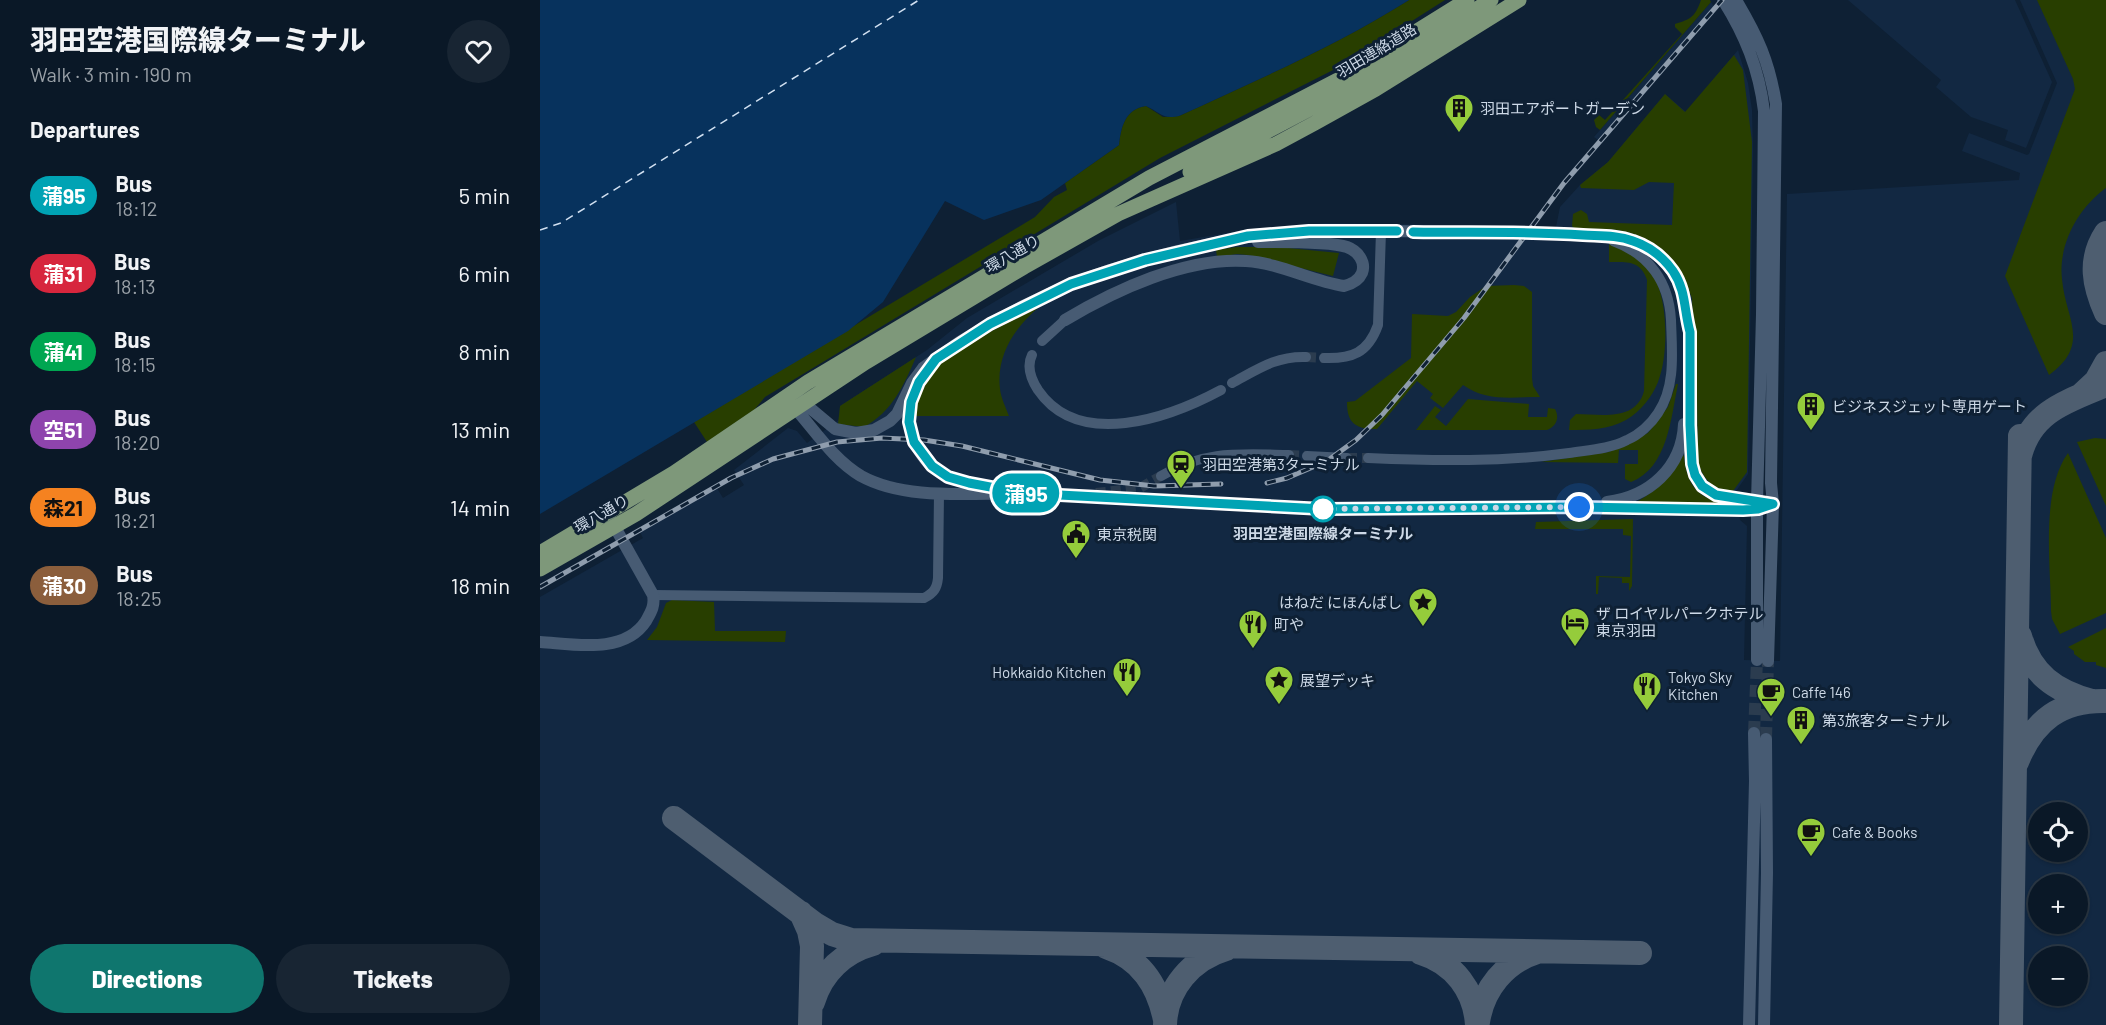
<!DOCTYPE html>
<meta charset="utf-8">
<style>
body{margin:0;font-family:Barlow,"Noto Sans JP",sans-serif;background:#182533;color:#f1f3f6;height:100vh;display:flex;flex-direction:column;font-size:22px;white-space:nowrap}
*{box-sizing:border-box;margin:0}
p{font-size:20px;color:#99a0a7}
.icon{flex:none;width:33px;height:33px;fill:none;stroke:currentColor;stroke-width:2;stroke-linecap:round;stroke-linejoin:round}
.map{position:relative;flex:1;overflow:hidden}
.details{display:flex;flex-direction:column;background:#0a1827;width:540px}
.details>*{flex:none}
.badge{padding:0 12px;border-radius:20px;font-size:21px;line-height:39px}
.tools{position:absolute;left:1488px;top:802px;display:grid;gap:12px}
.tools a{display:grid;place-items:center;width:60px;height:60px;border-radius:50%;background:#0a1827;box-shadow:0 2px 4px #0004,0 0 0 2px #2a3744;font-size:30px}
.you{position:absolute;width:30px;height:30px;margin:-15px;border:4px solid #fff;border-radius:50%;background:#1a73e8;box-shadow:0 0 0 9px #1a73e833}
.map>.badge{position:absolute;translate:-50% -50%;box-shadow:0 0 0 3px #fff}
h2{padding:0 30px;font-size:22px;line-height:54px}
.round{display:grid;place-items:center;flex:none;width:63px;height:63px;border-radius:32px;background:#182533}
.overview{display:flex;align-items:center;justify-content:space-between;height:102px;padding:0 30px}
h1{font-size:28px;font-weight:800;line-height:45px}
.cta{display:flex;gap:12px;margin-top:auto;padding:12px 30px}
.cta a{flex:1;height:69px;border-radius:36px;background:#0f766e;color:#fff;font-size:24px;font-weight:800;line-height:69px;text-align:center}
.cta a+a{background:#182533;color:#f1f3f6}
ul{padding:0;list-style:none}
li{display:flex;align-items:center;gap:18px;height:78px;padding:0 30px}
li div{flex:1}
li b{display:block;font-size:22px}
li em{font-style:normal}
li .badge{min-width:66px;font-weight:700;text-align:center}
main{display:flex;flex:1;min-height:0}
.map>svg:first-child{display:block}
.built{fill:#122842;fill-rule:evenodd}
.green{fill:#283e00}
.water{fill:#07325d}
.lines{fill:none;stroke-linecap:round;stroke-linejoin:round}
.ferry{stroke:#d1e0f1;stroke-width:1.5;stroke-dasharray:8 6;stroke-linecap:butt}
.taxiway{stroke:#4e5e70;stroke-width:24}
.minor-tunnel{stroke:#2b3c4f;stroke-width:10;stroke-dasharray:10 5;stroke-linecap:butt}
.tertiary-tunnel{stroke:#2b3c4f;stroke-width:12;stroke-dasharray:12 6;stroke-linecap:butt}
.minor{stroke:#475b73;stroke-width:10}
.tertiary{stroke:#475b73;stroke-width:12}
.primary{stroke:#7e987a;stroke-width:15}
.rail-casing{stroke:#8f9dad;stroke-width:5}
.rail{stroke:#0e2034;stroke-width:3;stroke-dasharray:9;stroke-linecap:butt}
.line-casing{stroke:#fff;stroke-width:14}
.line{stroke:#00a3b4;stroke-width:9}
.walk{stroke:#cdd9e7;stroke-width:6;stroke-dasharray:0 10.8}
.stop-dot{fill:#fff;stroke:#00a3b4;stroke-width:3}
.labels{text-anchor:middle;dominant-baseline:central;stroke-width:6;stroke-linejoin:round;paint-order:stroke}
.street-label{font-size:15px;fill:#cdd9e7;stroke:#0e2034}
.poi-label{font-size:15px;fill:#cdd9e7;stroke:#0e2034;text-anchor:start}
.stop-label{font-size:15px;font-weight:bold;fill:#cdd9e7;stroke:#0e2034}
</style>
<main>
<section class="details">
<div class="overview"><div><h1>羽田空港国際線ターミナル</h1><p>Walk · 3 min · 190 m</p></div><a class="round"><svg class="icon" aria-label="heart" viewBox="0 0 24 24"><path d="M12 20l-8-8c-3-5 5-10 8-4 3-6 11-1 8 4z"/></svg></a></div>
<h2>Departures</h2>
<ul>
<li><span class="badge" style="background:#00a3b4;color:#fff">蒲95</span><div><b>Bus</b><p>18:12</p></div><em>5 min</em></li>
<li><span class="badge" style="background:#d7263d;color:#fff">蒲31</span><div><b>Bus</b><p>18:13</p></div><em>6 min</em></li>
<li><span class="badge" style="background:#00a651;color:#fff">蒲41</span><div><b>Bus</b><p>18:15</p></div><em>8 min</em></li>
<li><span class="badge" style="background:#8e44ad;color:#fff">空51</span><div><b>Bus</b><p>18:20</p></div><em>13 min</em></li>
<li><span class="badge" style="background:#f58220;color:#111">森21</span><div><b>Bus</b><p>18:21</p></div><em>14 min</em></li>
<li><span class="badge" style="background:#8b5e3c;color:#fff">蒲30</span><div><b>Bus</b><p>18:25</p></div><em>18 min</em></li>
</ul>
<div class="cta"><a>Directions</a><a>Tickets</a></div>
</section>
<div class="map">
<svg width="1566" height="1025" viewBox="0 0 1566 1025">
<rect width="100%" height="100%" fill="#0e2034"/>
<path class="built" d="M 1308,0 L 1475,0 L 1512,82 L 1486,148 L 1465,140 L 1468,130 L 1431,117 L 1396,87 L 1401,80 Z
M 1480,0 L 1566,0 L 1566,1025 L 0,1025 L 0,597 L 103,538 L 100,532 L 175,485 L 183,498 L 204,485 L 194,470 L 248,428 L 257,431 L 267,443 L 299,420 L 300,406 L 387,350 L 427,318 L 558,241 L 636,202 L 640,241 L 710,229 L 786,223 L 1016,227 L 1020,207 L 1040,185 L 1068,162 L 1125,94 L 1146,112 L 1198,50 L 1208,83 L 1212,110 L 1213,150 L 1208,474 L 1196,491 L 1200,520 L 1207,526 L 1204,660 L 1240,661 L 1247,194 L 1479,180 L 1480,173 L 1422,151 L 1429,133 L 1487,155 L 1489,154 L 1517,83 ZM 1498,813 L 1538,813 L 1538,852 L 1498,852 ZM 1498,885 L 1538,885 L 1538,924 L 1498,924 ZM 1498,957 L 1538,957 L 1538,996 L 1498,996 Z
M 1171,2 L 1176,10 L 1062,143 L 1054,137 Z"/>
<path class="green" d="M 869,0 L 905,0 L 801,66 L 620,158 L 225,397 L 214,410 L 167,442 L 154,422 L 495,217 L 514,197 L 527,190 L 525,183 L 579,145 C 581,127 585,109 606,106 L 623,117 L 639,116 C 717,80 796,46 869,0 Z
M 1161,0 L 1170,0 L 1171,2 L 1060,130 L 1056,127 L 1054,120 L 1059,115 L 1065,120 L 1142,34 L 1135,27 L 1135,24 C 1151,19 1155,17 1161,0 Z
M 1497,0 L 1566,0 L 1566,188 C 1538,208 1518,245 1522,279 C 1525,318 1552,344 1509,375 L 1465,276 L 1535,89 L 1533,79 Z
M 1194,55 L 1203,70 L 1212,142 L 1207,472 L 1193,491 C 1174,491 1164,480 1158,463 L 1152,298 C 1139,264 1120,238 1082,231 C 1068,228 1051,230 1036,230 L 1032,226 L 1033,214 L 1041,210 L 1047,214 L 1049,222 L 1132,225 L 1134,183 L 1109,182 L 1094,190 L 1041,188 L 1040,185 L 1068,162 L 1125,94 L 1145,112 Z
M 1069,243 C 1082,248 1105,261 1113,274 C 1128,300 1129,354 1118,382 C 1112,397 1101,411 1086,420 C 1068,430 1049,430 1029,430 L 1030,420 L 1036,414 C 1060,414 1096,422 1104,391 L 1107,280 C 1101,260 1086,262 1069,262 Z
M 697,247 L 738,247 L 799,253 L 793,276 L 708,255 L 697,254 L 677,257 L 676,250 Z
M 974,285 L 984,286 L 992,292 L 992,378 L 993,386 L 1000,397 C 971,397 947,402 923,385 L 903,408 L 890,398 L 893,394 L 877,381 L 837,429 C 816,429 807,424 807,402 L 815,401 L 871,358 L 872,314 L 908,316 L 916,312 L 930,297 L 946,286 Z
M 499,307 C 474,328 456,356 460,389 C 461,398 466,408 469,416 L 375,416 C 376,406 377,397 381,388 C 397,354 466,324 499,307 Z
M 376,357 C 364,385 352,412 324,427 L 298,424 L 300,406 Z
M 1136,384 L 1138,384 C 1131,417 1128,468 1091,482 L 1085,479 L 1085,464 L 1098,464 L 1098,450 L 1079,450 L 1078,463 L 1001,462 L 1069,452 L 1108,433 L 1128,407 Z
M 928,399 L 989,404 L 988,417 L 1007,417 L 1008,408 L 1015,409 C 1020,418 1016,427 1007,430 L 876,430 L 895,406 L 901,410 L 895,417 L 906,426 Z
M 1555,438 L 1566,439 L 1566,506 L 1537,442 Z
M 1528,453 L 1566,538 L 1566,613 L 1520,634 L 1512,619 L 1511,611 C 1511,567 1500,492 1528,453 Z
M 1143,455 L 1144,456 C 1147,492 1165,503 1199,504 L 1092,504 C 1116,493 1128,477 1143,455 Z
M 1093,519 L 1092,586 L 1089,591 L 1089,583 L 1082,583 L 1082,578 L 1059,577 L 1058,594 L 1056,594 L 1056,576 L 1090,577 L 1091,536 L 1083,535 L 1083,529 L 995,529 L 996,522 Z
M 132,600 L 174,602 L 175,631 L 246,631 L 245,642 L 107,640 L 117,627 L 126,603 Z
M 1566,628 L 1566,668 L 1556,665 L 1556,662 L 1545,662 L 1534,654 L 1534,651 L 1528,647 Z"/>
<path class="water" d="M 0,0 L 869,0 C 796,46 717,80 639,116 C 622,120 620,112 606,106 C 585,109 581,127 579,145 L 501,200 L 444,220 L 405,201 L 343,302 L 308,331 L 0,514 Z"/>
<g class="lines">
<path class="ferry" d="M 0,230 L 21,223 L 379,0"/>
<path class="taxiway" d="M 1566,233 C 1548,260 1554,286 1566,313
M 1542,394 L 1556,381 L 1566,363
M 1480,456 C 1491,411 1528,401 1566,385
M 1480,636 C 1491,674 1515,691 1552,701
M 1477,762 C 1494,720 1521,700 1566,701
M 134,818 L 275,924 L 292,934 L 311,940 L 1100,953
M 261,913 L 269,931 L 272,946 L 270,1025
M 566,947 C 601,959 618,985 625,1020
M 881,953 C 914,963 935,991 937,1025
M 273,1002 C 282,972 304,952 333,944
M 938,1022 C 943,989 965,962 997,952
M 625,1025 C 626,988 652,959 686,949
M 1471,1025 L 1480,436"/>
<path class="minor-tunnel" d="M 766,357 L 784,358
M 749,455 L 767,456
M 807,458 L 828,458
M 556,493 L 600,488 L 621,476"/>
<path class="tertiary-tunnel" d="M 723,506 L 784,509
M 1214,733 L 1217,660
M 1226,739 L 1228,661"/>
<path class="minor" d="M 502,341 L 525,320
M 492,355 C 486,367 491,379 498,390 C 539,450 629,418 681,390
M 784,358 C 812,359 828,353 838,325 L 841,231
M 692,383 C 718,369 736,356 766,357
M 767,456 L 807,458
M 828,458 C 895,461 963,462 1029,453 C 1048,450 1070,449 1087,440 C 1099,435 1111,424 1118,413 C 1136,386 1132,352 1131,320 C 1129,282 1109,254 1073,241
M 621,476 C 663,450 701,454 749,455
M 113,595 L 384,598 C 394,593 397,588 398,578 L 399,493"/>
<path class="tertiary" d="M 1183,0 C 1205,35 1219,69 1224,111 L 1222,314 L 1217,502 L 1217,660
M 1196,0 C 1218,37 1229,61 1236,104 L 1231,483 L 1233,504 L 1228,661
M 525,320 C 575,290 646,257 706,261 C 740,263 771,281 804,286 C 812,284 819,280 822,273 C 826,262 818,251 807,247 C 789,241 738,242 718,242
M 373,396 C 363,429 378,464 410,478 C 423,483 438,485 451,487
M 258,398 L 295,429 L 316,433 L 334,430 L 350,421 L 357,414 L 372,383 L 383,368 L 421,341 L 483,306 L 531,284 L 570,270 L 637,251 L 708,236 L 790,230 L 1029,234 L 1075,237 L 1094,241 L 1119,256 L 1133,272 L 1143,291 L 1150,332 L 1152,464 C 1158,495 1177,496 1203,499 C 1213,500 1223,503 1233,504
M 253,400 L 255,408 C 276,432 294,460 321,476 C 370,503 442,491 496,494 C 572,497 647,503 723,506
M 1067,502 C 1109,497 1142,468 1144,424
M 784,509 L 1039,507 L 1203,510 L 1223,507
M 0,642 C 33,644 84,655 106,621 C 111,612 115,606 113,595 L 71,520
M 1209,1025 L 1215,781 L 1214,733
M 1224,1025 L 1227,873 L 1226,739"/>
<path class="primary" d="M 650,172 L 828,78 L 951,0
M 0,553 L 134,473 L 268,382 L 609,178 L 798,80 L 927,0
M 0,569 L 96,514 L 326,362 L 484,267 L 578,214 L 736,144 L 775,123 L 836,89 L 979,0"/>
<g class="rail-casing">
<path id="rail" d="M 727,483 L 747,478 L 787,461 L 816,440 L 842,415 L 924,318 L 1024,183 L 1182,0
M 0,587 L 191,478 L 233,459 L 297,442 L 342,438 L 384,440 L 422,446 L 560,480 L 614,486 L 681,484"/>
</g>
<use href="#rail" class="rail"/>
</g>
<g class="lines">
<g class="line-casing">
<path id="line" d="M 857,231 L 769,231 L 708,236 L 605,260 L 531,284 L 450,324 L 396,359 L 379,382 L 371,402 L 369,422 L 374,442 L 392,466 L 408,477 L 429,483 L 482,493 L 783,509 L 1039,507 L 1203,510 L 1218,509 L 1233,504 L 1176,495 L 1162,486 L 1155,475 L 1152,464 L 1150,425 L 1150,332 C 1144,310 1146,290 1133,271 C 1123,257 1108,246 1093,241 C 1077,235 1060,236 1043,235 C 986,231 929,233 873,232"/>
</g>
<use href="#line" class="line"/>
<path class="walk" d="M 783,509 L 1039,507"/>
</g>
<defs>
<g id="building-pin" transform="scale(1.5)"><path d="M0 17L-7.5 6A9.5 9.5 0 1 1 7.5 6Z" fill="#95cc3b" stroke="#0e2034"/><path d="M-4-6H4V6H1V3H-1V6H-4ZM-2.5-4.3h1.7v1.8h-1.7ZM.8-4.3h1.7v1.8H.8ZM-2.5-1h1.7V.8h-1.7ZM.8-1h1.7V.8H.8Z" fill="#111"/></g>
<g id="station-pin" transform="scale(1.5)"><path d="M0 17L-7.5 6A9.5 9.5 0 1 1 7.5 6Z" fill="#95cc3b" stroke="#0e2034"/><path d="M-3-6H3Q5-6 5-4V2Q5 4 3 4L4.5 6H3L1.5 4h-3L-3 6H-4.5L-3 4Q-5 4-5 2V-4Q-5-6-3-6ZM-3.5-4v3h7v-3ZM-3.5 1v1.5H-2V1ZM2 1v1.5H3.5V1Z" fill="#111"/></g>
<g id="civic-pin" transform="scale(1.5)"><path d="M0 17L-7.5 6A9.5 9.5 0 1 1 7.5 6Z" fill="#95cc3b" stroke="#0e2034"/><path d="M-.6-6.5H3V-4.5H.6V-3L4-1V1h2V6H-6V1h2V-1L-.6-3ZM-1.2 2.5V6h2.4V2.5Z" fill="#111"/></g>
<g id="sight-pin" transform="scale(1.5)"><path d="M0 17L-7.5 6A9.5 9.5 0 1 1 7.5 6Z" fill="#95cc3b" stroke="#0e2034"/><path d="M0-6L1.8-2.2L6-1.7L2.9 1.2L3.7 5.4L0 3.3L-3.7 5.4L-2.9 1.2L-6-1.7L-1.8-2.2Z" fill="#111"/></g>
<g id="hotel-pin" transform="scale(1.5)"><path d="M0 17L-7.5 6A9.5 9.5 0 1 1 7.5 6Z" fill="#95cc3b" stroke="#0e2034"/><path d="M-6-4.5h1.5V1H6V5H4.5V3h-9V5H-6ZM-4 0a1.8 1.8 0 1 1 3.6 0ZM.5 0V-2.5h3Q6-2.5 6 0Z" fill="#111"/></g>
<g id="restaurant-pin" transform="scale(1.5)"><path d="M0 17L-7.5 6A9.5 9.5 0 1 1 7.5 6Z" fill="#95cc3b" stroke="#0e2034"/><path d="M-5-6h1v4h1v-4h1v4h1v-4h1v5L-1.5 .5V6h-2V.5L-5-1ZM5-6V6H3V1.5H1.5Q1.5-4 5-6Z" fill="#111"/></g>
<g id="cafe-pin" transform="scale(1.5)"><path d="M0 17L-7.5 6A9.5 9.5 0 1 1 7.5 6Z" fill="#95cc3b" stroke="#0e2034"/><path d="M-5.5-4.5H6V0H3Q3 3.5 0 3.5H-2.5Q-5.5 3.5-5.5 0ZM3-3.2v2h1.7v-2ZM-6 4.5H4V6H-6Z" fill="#111"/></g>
</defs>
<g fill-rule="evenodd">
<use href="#building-pin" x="919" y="108"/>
<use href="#building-pin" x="1271" y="406"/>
<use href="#station-pin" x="641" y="464"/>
<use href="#civic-pin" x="536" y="534"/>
<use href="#sight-pin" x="883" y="602"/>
<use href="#hotel-pin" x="1035" y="622"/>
<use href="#restaurant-pin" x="713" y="624"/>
<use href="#restaurant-pin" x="587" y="672"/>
<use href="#sight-pin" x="739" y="680"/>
<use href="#restaurant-pin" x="1107" y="686"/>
<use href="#cafe-pin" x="1231" y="692"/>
<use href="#building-pin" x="1261" y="720"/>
<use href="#cafe-pin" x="1271" y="832"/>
</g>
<circle class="stop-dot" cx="783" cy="509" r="12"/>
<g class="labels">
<g class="street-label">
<text transform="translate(836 50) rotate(-31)">羽田連絡道路</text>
<text transform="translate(472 253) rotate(-30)">環八通り</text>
<text transform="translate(61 513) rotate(-30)">環八通り</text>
</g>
<g class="poi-label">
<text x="940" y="108">羽田エアポートガーデン</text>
<text x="1292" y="406">ビジネスジェット専用ゲート</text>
<text x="662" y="464">羽田空港第3ターミナル</text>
<text x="557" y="534">東京税関</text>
<text x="862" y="602" text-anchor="end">はねだ にほんばし</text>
<text x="1056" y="613">ザ ロイヤルパークホテル<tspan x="1056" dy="17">東京羽田</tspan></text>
<text x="734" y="624">町や</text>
<text x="566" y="672" text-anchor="end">Hokkaido Kitchen</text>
<text x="1128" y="677">Tokyo Sky<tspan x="1128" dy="17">Kitchen</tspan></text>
<text x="760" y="680">展望デッキ</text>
<text x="1252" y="692">Caffe 146</text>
<text x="1282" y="720">第3旅客ターミナル</text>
<text x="1292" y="832">Cafe &amp; Books</text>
</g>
<g class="stop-label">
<text x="783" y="533">羽田空港国際線ターミナル</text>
</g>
</g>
</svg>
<div class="tools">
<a><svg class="icon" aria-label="locate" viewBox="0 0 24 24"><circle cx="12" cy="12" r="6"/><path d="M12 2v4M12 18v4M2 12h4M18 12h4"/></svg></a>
<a>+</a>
<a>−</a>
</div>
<div class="you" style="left:1039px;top:507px"></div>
<b class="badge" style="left:486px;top:493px;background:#00a3b4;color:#fff">蒲95</b>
</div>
</main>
